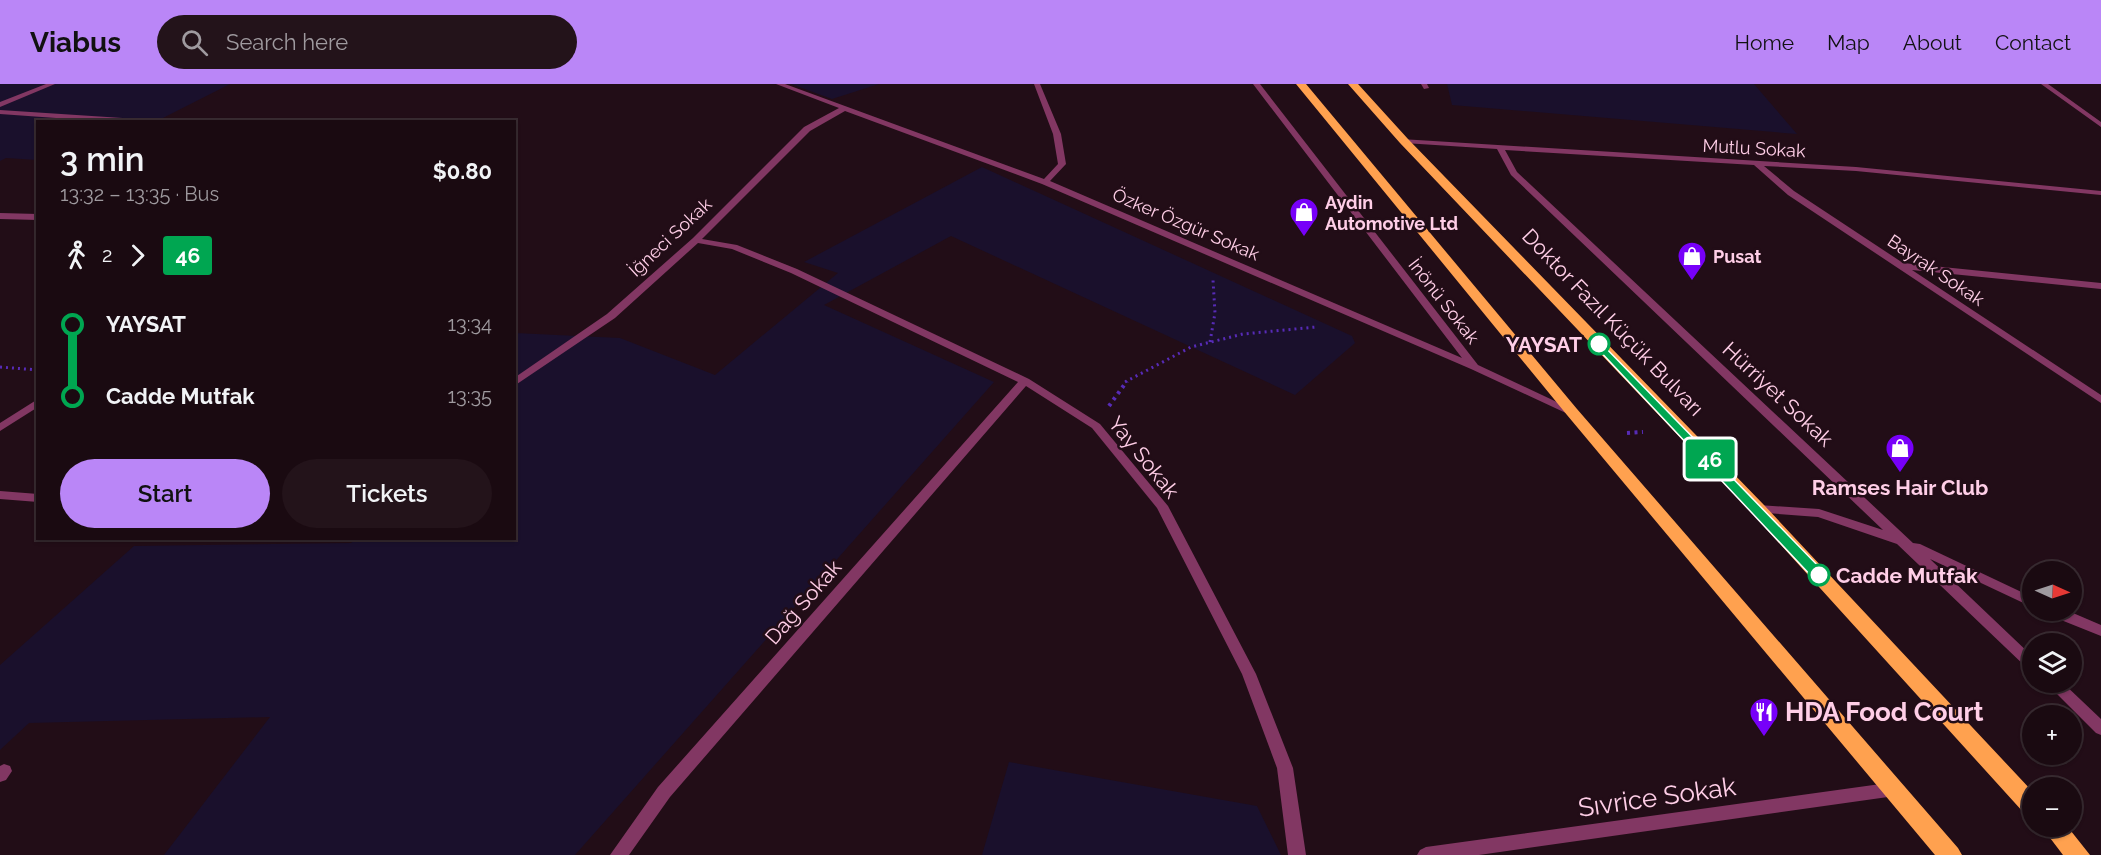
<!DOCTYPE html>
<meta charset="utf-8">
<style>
body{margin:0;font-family:Raleway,sans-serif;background:#23131a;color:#f1f3f6;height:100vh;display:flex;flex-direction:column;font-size:22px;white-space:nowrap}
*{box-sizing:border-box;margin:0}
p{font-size:20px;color:#9f9a9f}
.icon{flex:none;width:33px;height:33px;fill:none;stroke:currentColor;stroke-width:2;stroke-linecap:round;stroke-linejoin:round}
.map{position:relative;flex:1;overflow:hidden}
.sheet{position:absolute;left:36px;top:36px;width:480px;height:420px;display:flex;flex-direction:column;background:#1a0a11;border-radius:0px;box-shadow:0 2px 4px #0004,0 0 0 2px #382b31}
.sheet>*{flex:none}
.badge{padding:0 12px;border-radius:4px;font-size:21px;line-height:39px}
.needle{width:39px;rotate:93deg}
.fabs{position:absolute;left:2022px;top:477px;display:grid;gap:12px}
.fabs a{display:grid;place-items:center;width:60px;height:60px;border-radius:50%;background:#1a0a11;box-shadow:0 2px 4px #0004,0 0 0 2px #382b31;font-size:30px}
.map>.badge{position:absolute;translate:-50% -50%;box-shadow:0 0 0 3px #fff}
.legs{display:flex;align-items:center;gap:9px;height:66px;padding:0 24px;font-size:20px}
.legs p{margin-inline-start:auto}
.overview{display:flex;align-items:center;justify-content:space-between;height:102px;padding:0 24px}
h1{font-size:33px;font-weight:600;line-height:45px}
.action{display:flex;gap:12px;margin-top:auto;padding:12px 24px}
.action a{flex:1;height:69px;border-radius:36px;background:#ba86f7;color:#111;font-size:24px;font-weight:600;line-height:69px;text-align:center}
.action a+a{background:#23131a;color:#f1f3f6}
ul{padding:0 24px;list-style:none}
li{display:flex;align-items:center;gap:21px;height:72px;font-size:22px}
li i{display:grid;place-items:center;width:9px;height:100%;margin:0 8px;background:currentColor}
li i::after{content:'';width:15px;height:15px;margin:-8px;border:4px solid;border-radius:50%;background:#1a0a11}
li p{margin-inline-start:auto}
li:first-child i{background:linear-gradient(#0000 50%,currentColor 0)}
li:last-child i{background:linear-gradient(currentColor 50%,#0000 0)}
header{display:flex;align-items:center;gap:36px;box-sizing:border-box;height:84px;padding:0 30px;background:#ba86f7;color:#111}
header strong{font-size:28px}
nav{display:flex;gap:33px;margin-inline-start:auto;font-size:21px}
.search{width:420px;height:54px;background:#23131a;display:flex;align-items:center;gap:15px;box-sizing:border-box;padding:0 21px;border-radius:33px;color:#9f9a9f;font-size:22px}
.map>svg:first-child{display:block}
.green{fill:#1a102c}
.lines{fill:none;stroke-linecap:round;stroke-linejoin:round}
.path-far1{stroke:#572bb6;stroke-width:3;stroke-dasharray:2 4;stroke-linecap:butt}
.path{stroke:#572bb6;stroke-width:4;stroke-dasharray:3 4.5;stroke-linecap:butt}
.service{fill:#823763;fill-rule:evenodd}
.minor{fill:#823763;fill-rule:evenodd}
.trunk{fill:#ffa14f;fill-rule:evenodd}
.line-1{fill:#00a651;stroke:#fff;stroke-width:1.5}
.stop-1-dot{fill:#fff;stroke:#00a651;stroke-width:3}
.labels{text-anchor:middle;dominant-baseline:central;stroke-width:5;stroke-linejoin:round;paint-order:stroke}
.far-street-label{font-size:18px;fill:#ffcee7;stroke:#220d17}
.far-poi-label{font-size:18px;font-weight:bold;fill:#ffcee7;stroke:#220d17;text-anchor:start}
.street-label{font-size:21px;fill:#ffcee7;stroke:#220d17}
.stop-label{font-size:21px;font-weight:bold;fill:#ffcee7;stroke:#220d17;text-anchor:end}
.poi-label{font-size:21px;font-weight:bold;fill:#ffcee7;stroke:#220d17}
.near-poi-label{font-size:26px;font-weight:bold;fill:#ffcee7;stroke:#220d17;text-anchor:start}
.near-street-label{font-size:26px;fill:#ffcee7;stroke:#220d17}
</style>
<header>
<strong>Viabus</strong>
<div class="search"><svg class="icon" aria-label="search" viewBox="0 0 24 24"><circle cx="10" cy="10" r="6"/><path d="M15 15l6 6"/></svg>Search here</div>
<nav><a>Home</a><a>Map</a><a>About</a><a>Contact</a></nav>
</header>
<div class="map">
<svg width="2101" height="771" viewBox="0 0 2101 771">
<rect width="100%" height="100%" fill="#220d17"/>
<path class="green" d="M 0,0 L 230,0 L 157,37 L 38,38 L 37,76 L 6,74 L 0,77 Z
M 791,0 L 879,0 L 832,15 Z
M 1447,0 L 1754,0 L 1797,50 L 1452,21 Z
M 982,83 L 1352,252 L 1355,259 L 1295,311 L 951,152 L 824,221 L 994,298 L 575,771 L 164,771 L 270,633 L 29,639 L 0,666 L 0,581 L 134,462 L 351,459 L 357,454 L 514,454 L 515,249 L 620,254 L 715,291 L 838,189 L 804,178 Z
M 1009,678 L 1257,722 L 1281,771 L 982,771 Z"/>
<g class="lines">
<path class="path-far1" d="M 1210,258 L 1215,229 L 1213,196
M 0,283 L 38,286
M 1125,298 L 1191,263 L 1243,250 L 1316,243"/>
<path class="path" d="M 1109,322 L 1127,297
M 1627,349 L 1643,348"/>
<path class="service" d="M 1421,0 L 1427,0 L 1429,4 L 1424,5 Z"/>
<path class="minor" d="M 46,0 L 55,0 L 0,23 L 0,18 Z
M 776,0 L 785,0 L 1044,95 L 1058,80 L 1053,50 L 1034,0 L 1040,0 L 1061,50 L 1066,80 L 1050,97 L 1462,274 L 1253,0 L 1260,0 L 1478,281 L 1578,328 L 1572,331 L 1568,330 L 1471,285 L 1042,100 L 845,27 L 810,47 L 702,155 L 737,161 L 797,185 L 1029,295 L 1100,340 L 1168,422 L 1256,590 L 1293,684 L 1306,771 L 1288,771 L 1277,684 L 1242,590 L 1157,424 L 1092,344 L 1026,302 L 670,713 L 629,771 L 610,771 L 658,703 L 1018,298 L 791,189 L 732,165 L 698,159 L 615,234 L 514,302 L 514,294 L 607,230 L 693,154 L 804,43 L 839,24 Z
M 2041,0 L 2048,0 L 2101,38 L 2101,43 Z
M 0,26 L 153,36 L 156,38 L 112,38 L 0,30 Z
M 1401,55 L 1856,83 L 2101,107 L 2101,111 L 1856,87 L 1764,82 L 1794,107 L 1903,179 L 2101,199 L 2101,205 L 1912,186 L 2101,311 L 2101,319 L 1788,111 L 1754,81 L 1505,66 L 1517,88 L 1913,459 L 1920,460 L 2032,513 L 2032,523 L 1930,475 L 2032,572 L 2032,585 L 2027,584 L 1897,460 L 1818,433 L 1754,428 L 1752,425 L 1758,421 L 1819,425 L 1883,446 L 1511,91 L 1497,65 L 1404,59 L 1400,57 Z
M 0,129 L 38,130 L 38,136 L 0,135 Z
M 38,315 L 38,323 L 0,347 L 0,339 Z
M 0,407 L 38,410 L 38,418 L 0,415 Z
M 2044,526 L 2066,526 L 2101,541 L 2101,552 L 2046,530 Z
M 2045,598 L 2062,598 L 2101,635 L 2101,651 L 2096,649 Z
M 4,680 L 10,682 L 12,687 L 6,696 L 0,698 L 0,682 Z
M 1895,698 L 1901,700 L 1903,705 L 1901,710 L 1895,712 L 1479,771 L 1417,771 L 1420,766 L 1426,763 Z"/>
<path class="trunk" d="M 1296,0 L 1306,0 L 1577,325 L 1958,764 L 1962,771 L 1935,771 L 1567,331 Z
M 1348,0 L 1358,0 L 1408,55 L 1764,421 L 2032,707 L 2032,731 L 2024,729 L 1752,429 L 1400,59 Z
M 2041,742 L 2067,742 L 2090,771 L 2063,771 Z"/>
</g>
<path class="line-1" d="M 1599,257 L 1824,488 L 1824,495 L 1814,495 L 1596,263 L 1596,258 Z"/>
<defs>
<g id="shop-pin" transform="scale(1.5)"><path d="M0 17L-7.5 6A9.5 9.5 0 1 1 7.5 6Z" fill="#7700f9" stroke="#220d17"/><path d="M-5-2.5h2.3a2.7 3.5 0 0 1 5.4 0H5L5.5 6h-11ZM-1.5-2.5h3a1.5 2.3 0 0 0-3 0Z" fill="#fff"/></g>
<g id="restaurant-pin" transform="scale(1.5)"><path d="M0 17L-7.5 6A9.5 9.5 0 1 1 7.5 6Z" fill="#7700f9" stroke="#220d17"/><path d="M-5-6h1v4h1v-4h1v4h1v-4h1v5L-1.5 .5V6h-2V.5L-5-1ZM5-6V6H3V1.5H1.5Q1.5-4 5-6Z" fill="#fff"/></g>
</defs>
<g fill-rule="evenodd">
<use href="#shop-pin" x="1304" y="128"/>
<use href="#shop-pin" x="1692" y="172"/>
<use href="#shop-pin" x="1900" y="364"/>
<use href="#restaurant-pin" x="1764" y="628"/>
</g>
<g class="stop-1-dot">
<circle cx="1599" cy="260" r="10"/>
<circle cx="1819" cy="491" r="10"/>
</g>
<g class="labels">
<g class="far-street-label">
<text transform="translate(1754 64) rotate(3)">Mutlu Sokak</text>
<text transform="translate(1186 140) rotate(23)">Özker Özgür Sokak</text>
<text transform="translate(670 153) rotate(-43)">İğneci Sokak</text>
<text transform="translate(1936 186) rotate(34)">Bayrak Sokak</text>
<text transform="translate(1444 217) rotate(52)">İnönü Sokak</text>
</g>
<g class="far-poi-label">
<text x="1325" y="118">Aydin<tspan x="1325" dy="21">Automotive Ltd</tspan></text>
<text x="1713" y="172">Pusat</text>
</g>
<g class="street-label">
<text transform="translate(1613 238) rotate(46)">Doktor Fazıl Küçük Bulvarı</text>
<text transform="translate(1778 310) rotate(43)">Hürriyet Sokak</text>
<text transform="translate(1144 373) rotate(51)">Yay Sokak</text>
<text transform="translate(803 518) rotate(-49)">Dağ Sokak</text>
</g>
<g class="stop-label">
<text x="1582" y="260">YAYSAT</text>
<text x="1836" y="491" text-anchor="start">Cadde Mutfak</text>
</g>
<g class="poi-label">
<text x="1900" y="403">Ramses Hair Club</text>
</g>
<g class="near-poi-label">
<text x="1785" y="628">HDA Food Court</text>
</g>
<g class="near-street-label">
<text transform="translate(1657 713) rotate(-8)">Sıvrice Sokak</text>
</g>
</g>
</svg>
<div class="fabs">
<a><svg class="needle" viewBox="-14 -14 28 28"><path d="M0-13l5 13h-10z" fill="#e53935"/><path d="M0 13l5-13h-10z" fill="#9f9a9f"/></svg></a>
<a><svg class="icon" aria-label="layers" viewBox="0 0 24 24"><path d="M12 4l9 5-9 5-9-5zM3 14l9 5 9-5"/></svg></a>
<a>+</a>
<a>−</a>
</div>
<b class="badge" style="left:1710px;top:375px;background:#00a651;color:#fff">46</b>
<section class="sheet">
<div class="overview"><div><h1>3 min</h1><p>13:32 – 13:35 · Bus</p></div><b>$0.80</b></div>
<div class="legs"><svg class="icon" aria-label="walk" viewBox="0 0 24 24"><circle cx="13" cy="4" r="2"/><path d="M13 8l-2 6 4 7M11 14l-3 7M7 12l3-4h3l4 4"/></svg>2<svg class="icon" aria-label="forward" viewBox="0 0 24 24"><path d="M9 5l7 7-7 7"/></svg><b class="badge" style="background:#00a651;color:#fff">46</b></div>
<ul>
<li><i style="color:#00a651"></i><b>YAYSAT</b><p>13:34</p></li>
<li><i style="color:#00a651"></i><b>Cadde Mutfak</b><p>13:35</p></li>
</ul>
<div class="action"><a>Start</a><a>Tickets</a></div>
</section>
</div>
